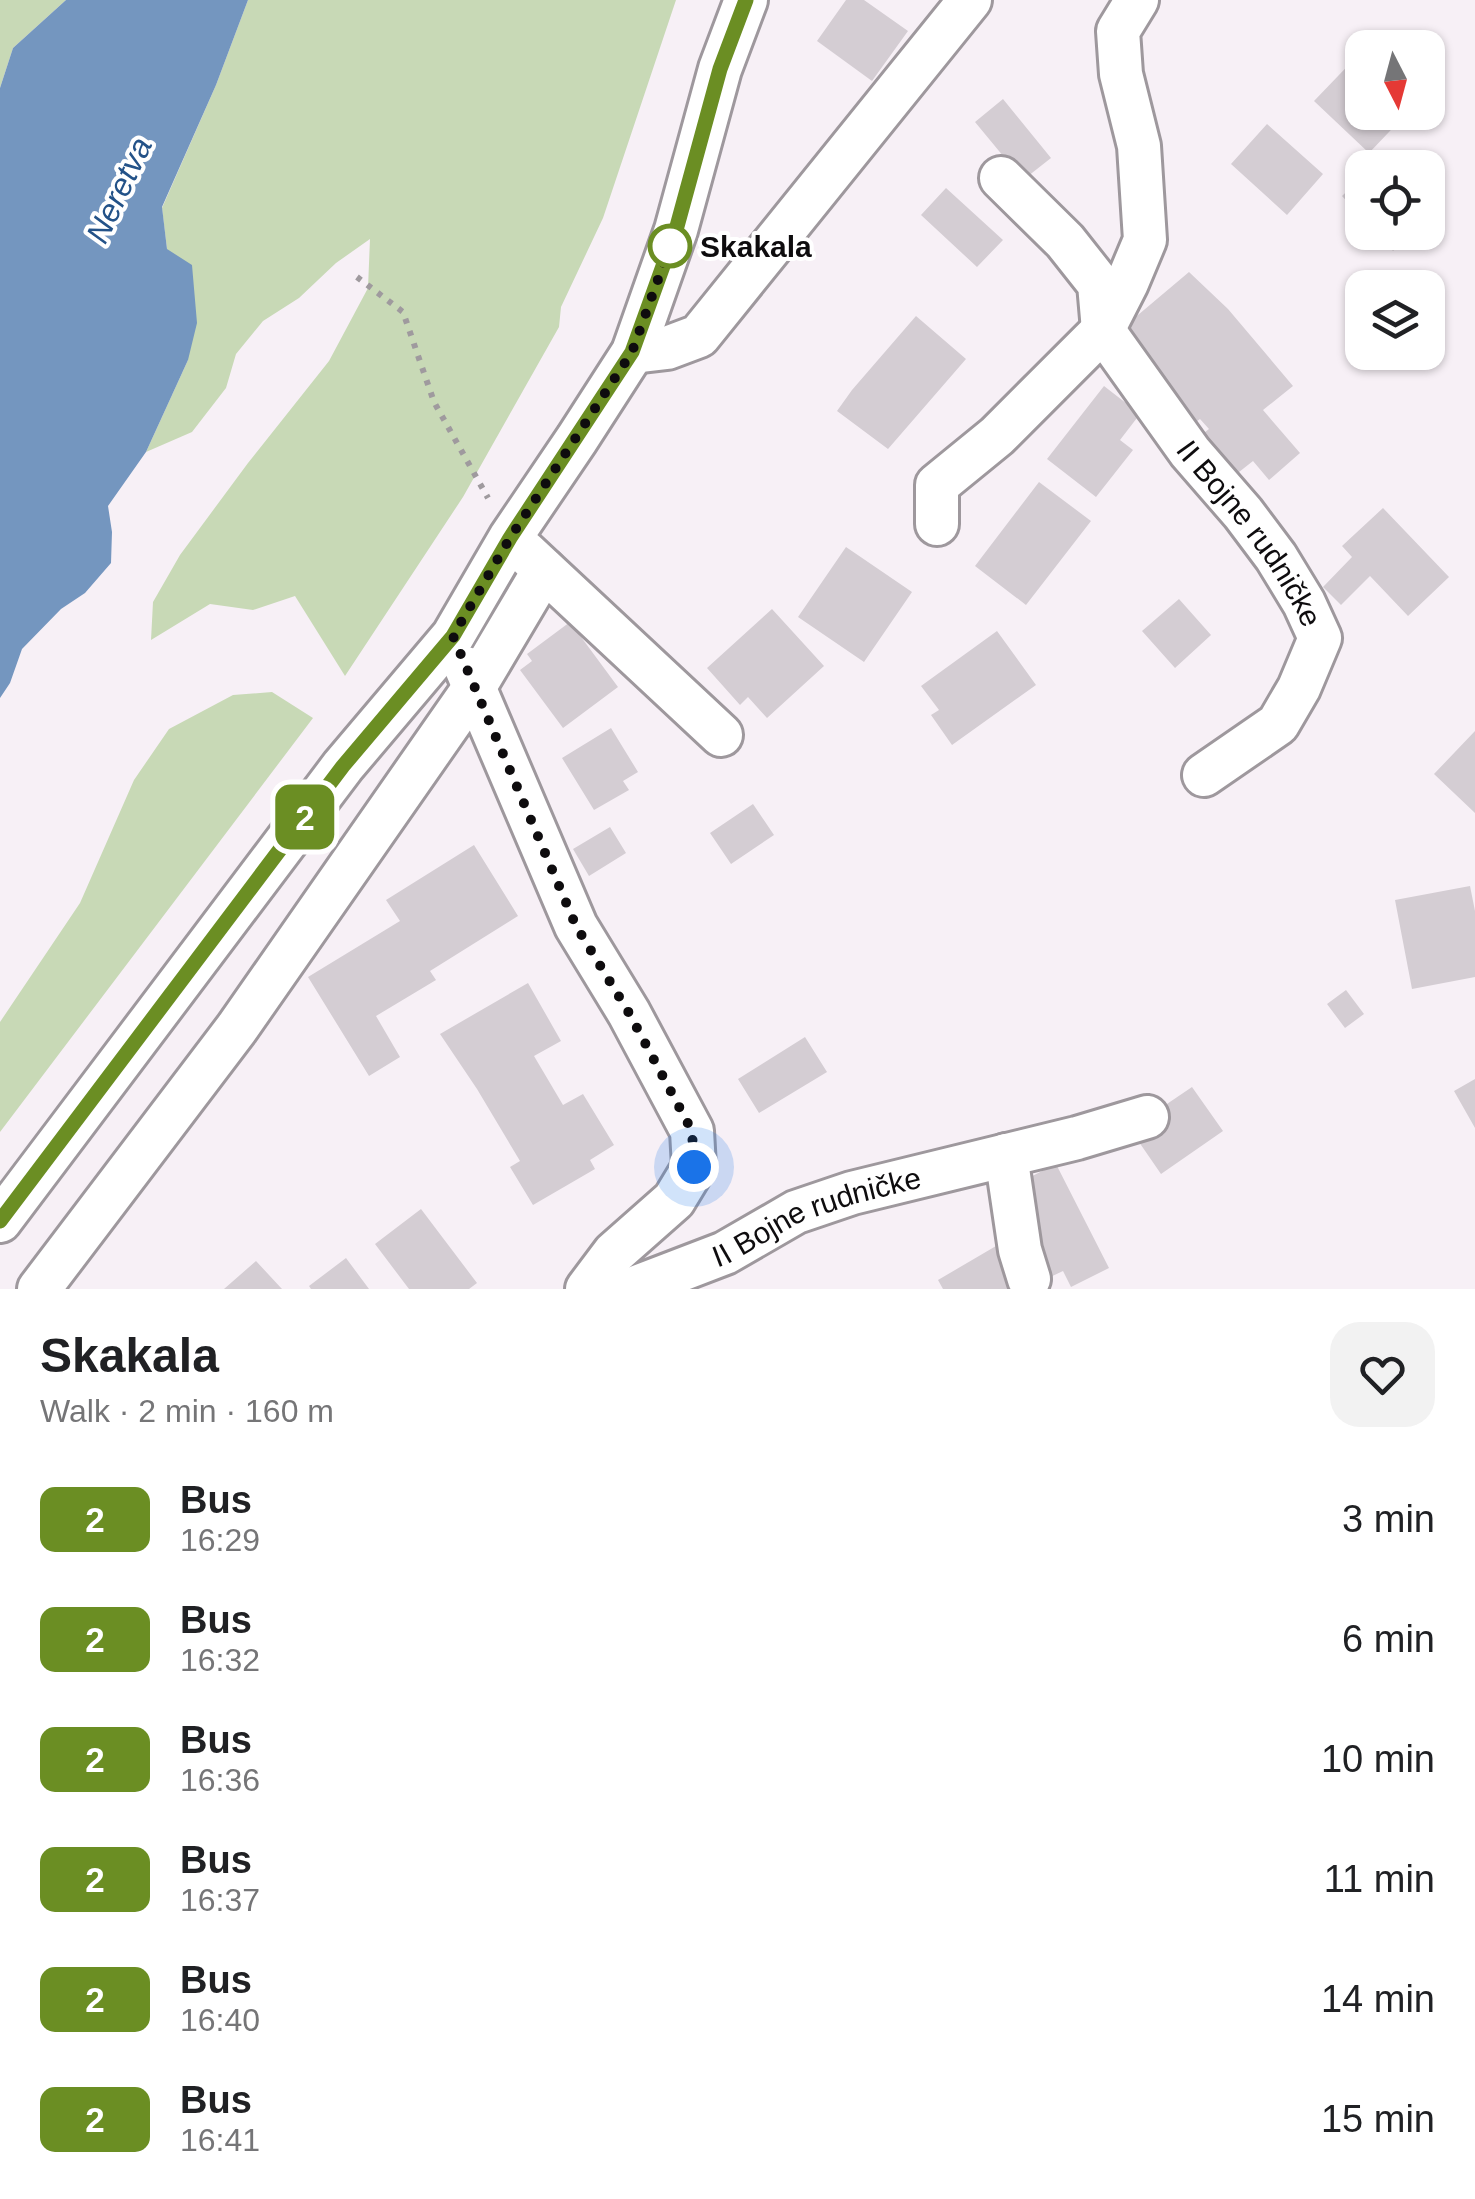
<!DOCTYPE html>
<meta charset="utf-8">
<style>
body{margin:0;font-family:Arial,sans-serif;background:#f2f2f2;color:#202124;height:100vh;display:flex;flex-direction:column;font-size:38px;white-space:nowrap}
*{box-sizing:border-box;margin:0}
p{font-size:32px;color:#757577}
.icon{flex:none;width:55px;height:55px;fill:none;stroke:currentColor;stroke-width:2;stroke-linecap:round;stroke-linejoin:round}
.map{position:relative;height:1289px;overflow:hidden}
.drawer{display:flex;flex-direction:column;background:#fff;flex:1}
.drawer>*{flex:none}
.badge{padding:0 20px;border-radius:15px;font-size:35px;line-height:65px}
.needle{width:65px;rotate:174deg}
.tools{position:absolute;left:1345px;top:30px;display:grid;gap:20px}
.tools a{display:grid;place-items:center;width:100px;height:100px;border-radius:20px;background:#fff;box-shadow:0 2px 8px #0004;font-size:50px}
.you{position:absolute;width:50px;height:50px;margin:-25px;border:8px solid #fff;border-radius:50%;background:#1a73e8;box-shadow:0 0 0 15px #1a73e833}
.map>.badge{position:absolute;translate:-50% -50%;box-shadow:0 0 0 5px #fff}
.round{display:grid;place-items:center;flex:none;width:105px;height:105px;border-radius:30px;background:#f2f2f2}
.summary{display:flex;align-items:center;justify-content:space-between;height:170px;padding:0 40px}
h1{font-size:48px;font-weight:800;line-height:75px}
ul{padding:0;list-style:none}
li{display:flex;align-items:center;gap:30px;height:120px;padding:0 40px}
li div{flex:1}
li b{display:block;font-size:38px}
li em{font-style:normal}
li .badge{min-width:110px;font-weight:700;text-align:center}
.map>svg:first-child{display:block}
.green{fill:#c8d9b6}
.water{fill:#7496bf}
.building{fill:#d4cdd3}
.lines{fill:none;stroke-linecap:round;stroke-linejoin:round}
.minor-casing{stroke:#9e989d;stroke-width:48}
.path{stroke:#9f9a9e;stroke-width:6;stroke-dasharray:5 8;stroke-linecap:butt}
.minor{stroke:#fff;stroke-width:42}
.line-casing{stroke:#fff;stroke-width:22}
.line{stroke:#6b8e23;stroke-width:15}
.walk{stroke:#0e0c0e;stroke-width:10;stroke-dasharray:0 18}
.stop-dot{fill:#fff;stroke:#6b8e23;stroke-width:5}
.labels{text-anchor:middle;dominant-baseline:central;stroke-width:8;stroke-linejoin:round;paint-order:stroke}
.stop-label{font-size:30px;font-weight:bold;fill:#0e0c0e;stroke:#fff;text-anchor:start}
.street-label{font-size:30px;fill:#0e0c0e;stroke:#fff}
.water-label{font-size:32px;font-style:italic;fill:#235288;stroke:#fff}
</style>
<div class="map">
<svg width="1475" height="1289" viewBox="0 0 1475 1289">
<rect width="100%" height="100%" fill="#f7f0f6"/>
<path class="green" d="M 0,0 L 66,0 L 13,48 L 0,88 Z
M 248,0 L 676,0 L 603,218 L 561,307 L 559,327 L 463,497 L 345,676 L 295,596 L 253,610 L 210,604 L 151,640 L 153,602 L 180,555 L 248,463 L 329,361 L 368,288 L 370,239 L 336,263 L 299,298 L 263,321 L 236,354 L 226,388 L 192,432 L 146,452 L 188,360 L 167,249 L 162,208 L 216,85 Z
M 272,692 L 313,718 L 0,1132 L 0,1022 L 80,903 L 134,780 L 169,729 L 233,695 Z"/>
<path class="water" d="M 66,0 L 248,0 L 216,85 L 162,207 L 167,249 L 192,265 L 197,323 L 188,360 L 146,452 L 108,506 L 112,532 L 111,563 L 85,593 L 61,609 L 22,649 L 10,683 L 0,698 L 0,88 L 13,48 Z"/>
<path class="building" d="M 846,0 L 864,0 L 908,31 L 872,81 L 817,41 Z
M 1362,51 L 1362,112 L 1408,112 L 1369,153 L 1314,101 Z
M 1003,99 L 1051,158 L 1023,180 L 975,122 Z
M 1267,124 L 1323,174 L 1287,215 L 1231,164 Z
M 1362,177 L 1362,218 L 1342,196 Z
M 946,188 L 1003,240 L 977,267 L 921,215 Z
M 1376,232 L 1413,232 L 1393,251 Z
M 1189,272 L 1228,309 L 1293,386 L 1263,410 L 1300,453 L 1269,480 L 1253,461 L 1234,476 L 1200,436 L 1209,429 L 1200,419 L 1193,424 L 1119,331 Z
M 916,316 L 966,359 L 888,449 L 837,411 L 852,390 Z
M 1104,386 L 1140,414 L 1120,440 L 1133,450 L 1096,497 L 1047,459 Z
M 1039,482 L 1091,521 L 1026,605 L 975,566 Z
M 1383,508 L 1449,577 L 1408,616 L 1370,576 L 1341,605 L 1323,587 L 1352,557 L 1342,546 Z
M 846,547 L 912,592 L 864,662 L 798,617 Z
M 1179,599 L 1211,635 L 1175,668 L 1142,631 Z
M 772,609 L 824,666 L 767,718 L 748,697 L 740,705 L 707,668 Z
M 570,622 L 618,687 L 563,728 L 520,670 L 532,661 L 527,654 Z
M 997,631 L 1036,685 L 952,745 L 931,715 L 939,710 L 921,686 Z
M 611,728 L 638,772 L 623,781 L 629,790 L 594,810 L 562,758 Z
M 1475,731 L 1475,813 L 1434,774 Z
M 753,804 L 774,835 L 731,864 L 710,833 Z
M 610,827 L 626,853 L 589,876 L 573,849 Z
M 474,845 L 518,916 L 430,971 L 436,980 L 376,1016 L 400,1057 L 369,1076 L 308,977 L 400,921 L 386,900 Z
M 1470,886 L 1475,911 L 1475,977 L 1412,989 L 1395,900 Z
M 528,983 L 561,1041 L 534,1056 L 563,1105 L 583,1094 L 614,1145 L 590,1160 L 595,1169 L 533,1205 L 510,1167 L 520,1161 L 477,1089 L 440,1034 Z
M 1346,990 L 1364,1014 L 1345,1028 L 1327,1004 Z
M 805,1037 L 827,1072 L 759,1113 L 738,1079 Z
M 1475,1079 L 1475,1128 L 1454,1091 Z
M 1192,1087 L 1223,1131 L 1161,1174 L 1130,1129 Z
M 1056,1164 L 1109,1268 L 1071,1287 L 1063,1271 L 1044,1280 L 999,1193 Z
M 421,1209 L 477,1283 L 469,1289 L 409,1289 L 375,1244 Z
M 996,1246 L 1021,1289 L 943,1289 L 938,1280 Z
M 346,1258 L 369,1289 L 311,1289 L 309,1286 Z
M 256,1261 L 282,1289 L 224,1289 Z"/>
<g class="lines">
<g class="minor-casing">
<g id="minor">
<path id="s1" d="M 1001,178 L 1065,241 L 1099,284 L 1103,330 L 1190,452 L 1243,513 L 1276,557 L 1304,603 L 1320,638 L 1299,688 L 1278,724 L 1204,775"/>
<path d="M 633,352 L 667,348 L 699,336 L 970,0"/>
<path d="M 937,524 L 937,485 L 997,436 L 1103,330 L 1127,283 L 1145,240 L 1139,146 L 1121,74 L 1118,31 L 1137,0"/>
<path d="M 525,552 L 721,735"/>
<path d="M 466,668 L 576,926 L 629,1013 L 692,1131 L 694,1167 L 674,1200 L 614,1253 L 587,1289"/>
<path d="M 1006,1155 L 1020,1250 L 1029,1279"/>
<path d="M 0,1221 L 343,766 L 453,636 L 510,538 L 577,439 L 633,352 L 676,230 L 720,69 L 746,0"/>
<path d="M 39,1289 L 237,1028 L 474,688 L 544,570"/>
<path id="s2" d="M 631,1289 L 725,1253 L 796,1212 L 852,1193 L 1077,1138 L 1147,1117"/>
</g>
</g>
<path class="path" d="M 357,277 L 403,312 L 434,402 L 488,498"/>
<use href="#minor" class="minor"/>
</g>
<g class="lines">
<g class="line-casing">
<path id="line" d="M 0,1221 L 343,766 L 453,636 L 510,538 L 632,352 L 676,230 L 720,69 L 746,0"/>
</g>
<use href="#line" class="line"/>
<path class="walk" d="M 670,246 L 632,352 L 510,538 L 453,636 L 576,926 L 629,1013 L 692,1131 L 694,1167"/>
</g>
<circle class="stop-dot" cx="670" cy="246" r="20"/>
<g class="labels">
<g class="stop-label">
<text x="700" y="246">Skakala</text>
</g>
<g class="street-label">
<text stroke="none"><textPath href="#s1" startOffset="442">II Bojne rudničke</textPath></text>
<text stroke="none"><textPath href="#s2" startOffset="200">II Bojne rudničke</textPath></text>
</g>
<g class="water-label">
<text transform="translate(119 190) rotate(-65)">Neretva</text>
</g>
</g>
</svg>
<div class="tools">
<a><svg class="needle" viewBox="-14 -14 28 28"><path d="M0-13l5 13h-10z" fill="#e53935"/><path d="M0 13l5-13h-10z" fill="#757577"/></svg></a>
<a><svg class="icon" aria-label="locate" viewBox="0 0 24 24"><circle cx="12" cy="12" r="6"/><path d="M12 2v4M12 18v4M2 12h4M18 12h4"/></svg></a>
<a><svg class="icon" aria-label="layers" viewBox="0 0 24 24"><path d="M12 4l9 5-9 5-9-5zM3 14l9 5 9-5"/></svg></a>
</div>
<div class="you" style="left:694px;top:1167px"></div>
<b class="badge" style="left:305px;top:817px;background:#6b8e23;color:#fff">2</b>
</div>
<section class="drawer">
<div class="summary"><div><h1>Skakala</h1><p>Walk · 2 min · 160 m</p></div><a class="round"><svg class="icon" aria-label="heart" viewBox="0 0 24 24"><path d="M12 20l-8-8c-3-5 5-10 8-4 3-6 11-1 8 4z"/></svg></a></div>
<ul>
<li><span class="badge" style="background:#6b8e23;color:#fff">2</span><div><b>Bus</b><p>16:29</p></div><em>3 min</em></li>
<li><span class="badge" style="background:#6b8e23;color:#fff">2</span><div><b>Bus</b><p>16:32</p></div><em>6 min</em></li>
<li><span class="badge" style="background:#6b8e23;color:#fff">2</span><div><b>Bus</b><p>16:36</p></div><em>10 min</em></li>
<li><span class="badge" style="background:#6b8e23;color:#fff">2</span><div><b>Bus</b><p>16:37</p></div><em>11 min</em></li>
<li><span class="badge" style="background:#6b8e23;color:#fff">2</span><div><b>Bus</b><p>16:40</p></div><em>14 min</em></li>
<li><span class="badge" style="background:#6b8e23;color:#fff">2</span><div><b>Bus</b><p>16:41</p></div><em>15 min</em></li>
</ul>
</section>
